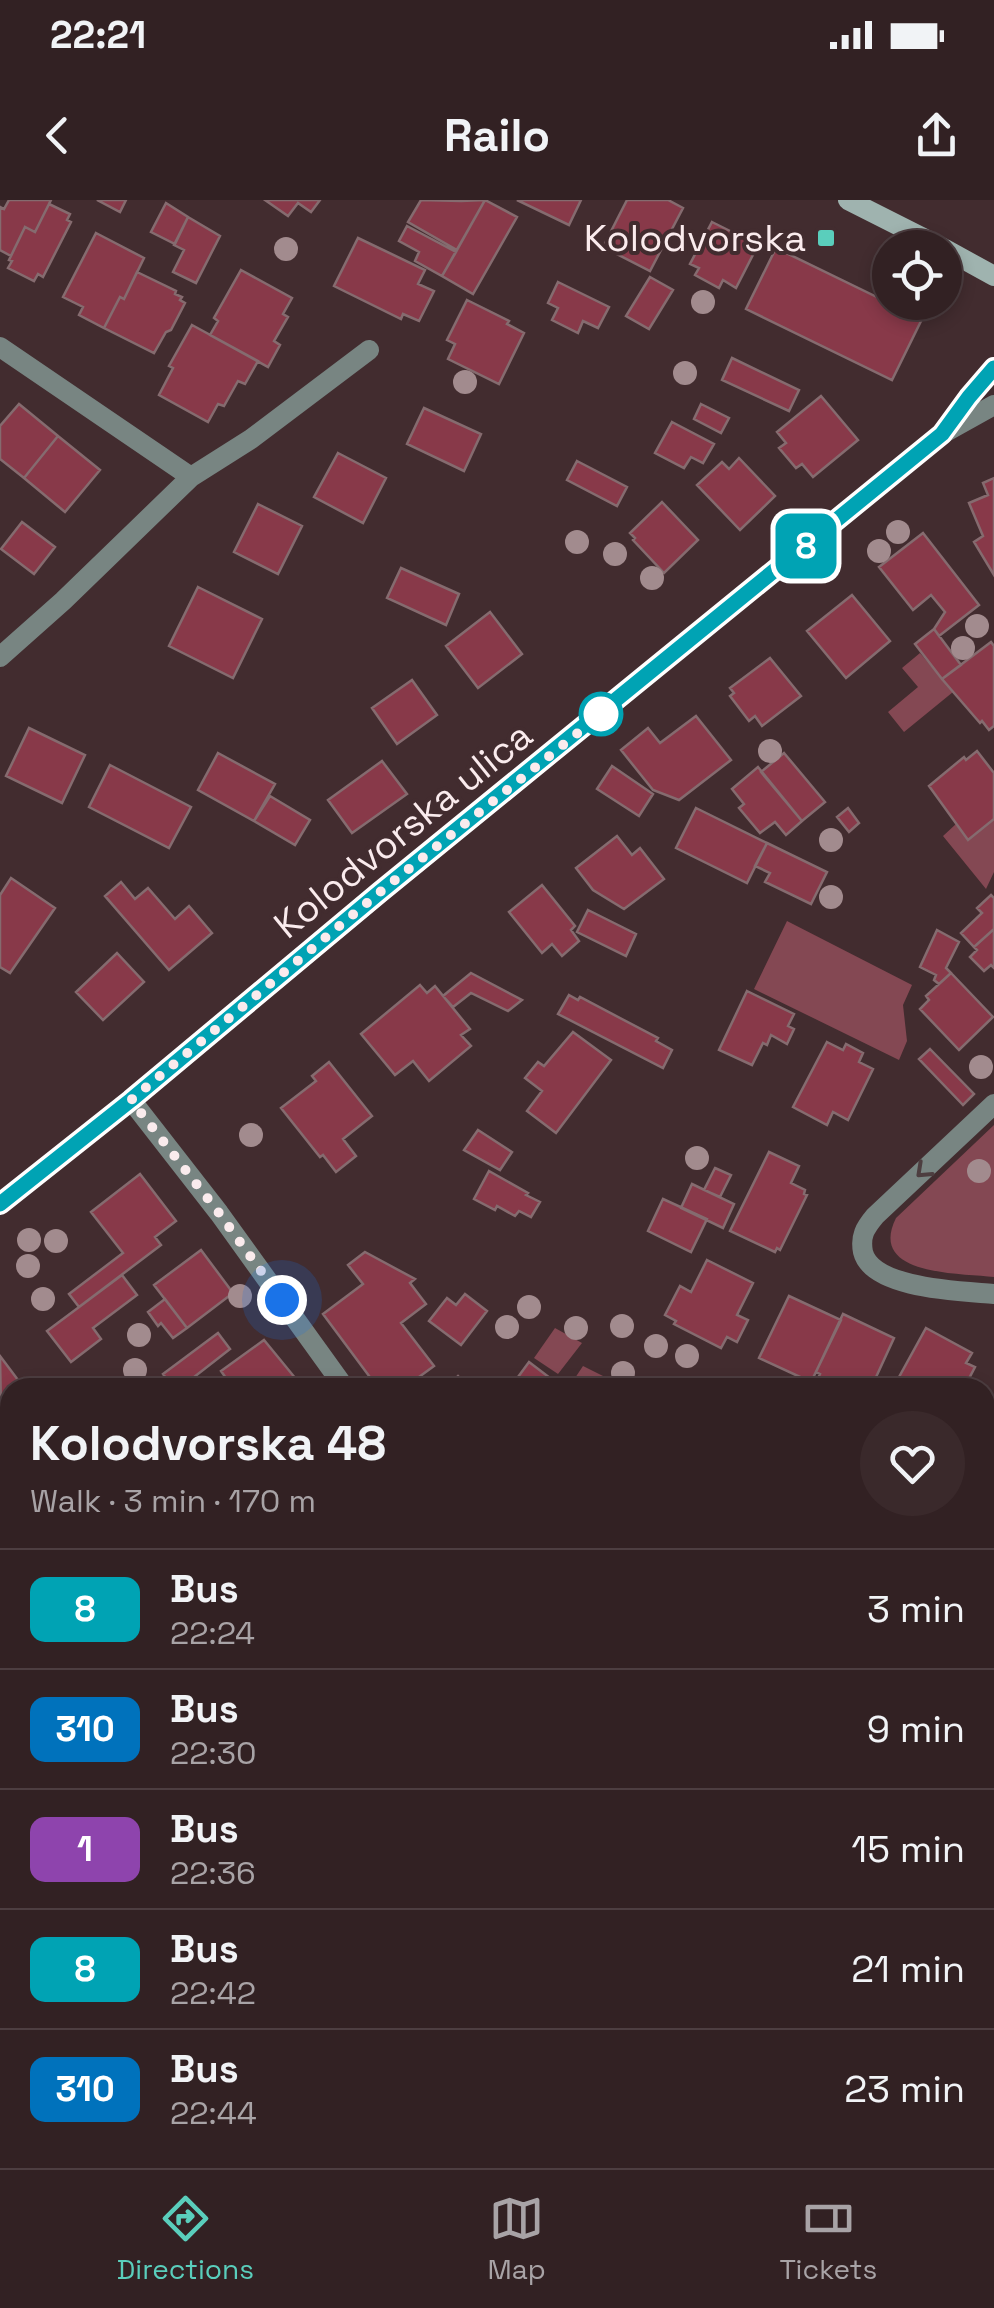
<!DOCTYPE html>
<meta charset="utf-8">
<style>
body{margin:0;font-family:"Space Grotesk",sans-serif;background:#3a292b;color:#f1f3f6;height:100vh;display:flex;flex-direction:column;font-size:38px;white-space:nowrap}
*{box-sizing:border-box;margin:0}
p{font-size:32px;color:#a8a3a6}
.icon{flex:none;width:55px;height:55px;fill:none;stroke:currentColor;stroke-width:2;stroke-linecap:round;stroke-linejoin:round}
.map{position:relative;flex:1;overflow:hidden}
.side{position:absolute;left:0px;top:1178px;width:995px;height:792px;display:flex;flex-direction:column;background:#322123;border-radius:30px 30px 0 0;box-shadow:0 5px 15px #0003,0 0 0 2px #4d3e41}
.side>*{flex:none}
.badge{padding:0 20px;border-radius:15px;font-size:35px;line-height:65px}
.fabs{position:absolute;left:872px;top:30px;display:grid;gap:20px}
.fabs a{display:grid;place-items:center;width:90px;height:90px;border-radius:50%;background:#322123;box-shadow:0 5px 15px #0003,0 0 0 2px #4d3e41;font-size:50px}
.you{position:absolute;width:50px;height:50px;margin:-25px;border:8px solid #fff;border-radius:50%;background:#1a73e8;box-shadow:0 0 0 15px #1a73e833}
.map>.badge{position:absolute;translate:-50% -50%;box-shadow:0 0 0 5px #fff}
.round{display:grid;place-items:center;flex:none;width:105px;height:105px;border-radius:52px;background:#3a292b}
.summary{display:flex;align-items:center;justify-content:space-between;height:170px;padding:0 30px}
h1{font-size:48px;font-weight:700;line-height:75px}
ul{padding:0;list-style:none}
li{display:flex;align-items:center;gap:30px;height:120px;padding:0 30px;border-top:2px solid #4d3e41}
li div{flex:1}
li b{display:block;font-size:38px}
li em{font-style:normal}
li .badge{min-width:110px;font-weight:700;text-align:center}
.status{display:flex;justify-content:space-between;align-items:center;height:70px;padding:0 50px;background:#322123;direction:ltr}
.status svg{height:28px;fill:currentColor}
header{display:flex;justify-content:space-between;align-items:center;height:130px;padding:0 30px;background:#322123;font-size:45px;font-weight:700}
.tabs{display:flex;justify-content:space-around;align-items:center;height:140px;border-top:2px solid #4d3e41;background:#322123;font-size:28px;color:#a8a3a6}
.tabs a{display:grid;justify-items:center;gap:5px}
.tabs .selected{color:#5acebc}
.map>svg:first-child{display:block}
.green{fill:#844853}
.building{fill:#883949;stroke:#856b6f;stroke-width:2.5}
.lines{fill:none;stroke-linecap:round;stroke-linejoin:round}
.minor{stroke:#788582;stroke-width:20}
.tertiary{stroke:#788582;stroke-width:20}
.secondary{stroke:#9fb3af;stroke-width:20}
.tree{fill:#a28b8e}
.oneway{stroke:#4d3e40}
.line-casing{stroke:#fff;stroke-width:22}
.line{stroke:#00a3b4;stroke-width:15}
.walk{stroke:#faebed;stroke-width:10;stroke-dasharray:0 18}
.poi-dot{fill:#5acebc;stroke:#422c2f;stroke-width:4}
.stop-dot{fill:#fff;stroke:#00a3b4;stroke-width:5}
.labels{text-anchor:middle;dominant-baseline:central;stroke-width:8;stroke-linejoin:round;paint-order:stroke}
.poi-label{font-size:38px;fill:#faebed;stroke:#422c2f;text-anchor:end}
.street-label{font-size:38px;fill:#faebed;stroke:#422c2f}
</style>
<div class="status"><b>22:21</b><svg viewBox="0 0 49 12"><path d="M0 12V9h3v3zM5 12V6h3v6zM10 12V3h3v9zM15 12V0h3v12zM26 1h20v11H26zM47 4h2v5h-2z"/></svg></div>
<header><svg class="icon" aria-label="back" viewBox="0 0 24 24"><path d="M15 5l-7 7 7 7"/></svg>Railo<svg class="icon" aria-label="share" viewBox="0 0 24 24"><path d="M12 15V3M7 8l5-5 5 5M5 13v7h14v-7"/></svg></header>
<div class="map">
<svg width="994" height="1968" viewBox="0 0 994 1968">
<rect width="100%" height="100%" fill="#422c2f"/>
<path class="green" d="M 920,453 L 953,492 L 904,532 L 888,512 L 918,487 L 902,468 Z
M 994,619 L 994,672 L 986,689 L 943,636 L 956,624 L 968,640 Z
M 787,721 L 912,785 L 903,805 L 907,841 L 899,860 L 754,789 Z
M 994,925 L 994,1077 C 960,1073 867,1076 896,1018 Z
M 555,1128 L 582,1143 L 558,1174 L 534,1158 Z
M 583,1166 L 615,1182 L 612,1187 L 569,1187 Z
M 994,1822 L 994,1968 L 966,1968 L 959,1960 L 985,1960 L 985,1828 Z"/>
<path class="building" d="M 9,0 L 51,0 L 35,32 L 25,27 L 11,56 L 0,50 L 0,7 L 4,9 Z
M 97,0 L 126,0 L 120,12 Z
M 265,0 L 320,0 L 311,12 L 298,3 L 288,16 Z
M 421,0 L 461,1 L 485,0 L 457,50 L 408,22 Z
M 485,0 L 517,17 L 473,94 L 442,76 Z
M 517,0 L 581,0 L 569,25 Z
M 627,0 L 668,0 L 683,8 L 650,71 L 603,47 Z
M 166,3 L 188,17 L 175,44 L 151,32 Z
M 49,4 L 70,14 L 67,20 L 71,22 L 43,77 L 38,74 L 34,81 L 8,68 L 12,61 L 9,60 L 25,27 L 35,32 Z
M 188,17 L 220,36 L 196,83 L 173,72 L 184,50 L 174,45 Z
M 712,22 L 758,45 L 736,88 L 723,80 L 719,88 L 695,75 L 699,68 L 690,64 Z
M 407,26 L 456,52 L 442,76 L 415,61 L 419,52 L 399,41 Z
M 96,33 L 144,58 L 124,99 L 120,97 L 104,128 L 79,115 L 83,107 L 63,97 Z
M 358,38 L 425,70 L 418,84 L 434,91 L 419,121 L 403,114 L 401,119 L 334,86 Z
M 776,48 L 922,119 L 892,180 L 746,109 Z
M 241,70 L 292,98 L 283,114 L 288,117 L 274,141 L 280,145 L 268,167 L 210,135 L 218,121 L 214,118 Z
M 137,72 L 176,91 L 175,94 L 182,97 L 180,100 L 185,103 L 171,130 L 166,132 L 154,153 L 104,128 L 120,97 L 124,99 Z
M 650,77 L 673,90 L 649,129 L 626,116 Z
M 558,82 L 609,107 L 598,128 L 583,121 L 578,133 L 552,120 L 558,108 L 548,103 Z
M 467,100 L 509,121 L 507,124 L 524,133 L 499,184 L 448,159 L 455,144 L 447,140 Z
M 192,125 L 258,161 L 245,184 L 238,181 L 224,206 L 218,204 L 208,222 L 159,195 L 173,168 L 169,166 Z
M 732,158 L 799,190 L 789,211 L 722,180 Z
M 821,196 L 858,240 L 813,277 L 802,264 L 796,268 L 779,248 L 786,243 L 777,232 Z
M 19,204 L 58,236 L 24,278 L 0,259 L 0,226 Z
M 701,204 L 729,218 L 721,233 L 694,219 Z
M 424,208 L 481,234 L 464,271 L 407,244 Z
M 672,222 L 714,244 L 703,263 L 691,257 L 684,268 L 655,253 Z
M 58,236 L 100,270 L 65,312 L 24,278 Z
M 338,253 L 386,278 L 363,323 L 314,297 Z
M 739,258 L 775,296 L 740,330 L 697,285 L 722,262 L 729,269 Z
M 577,261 L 627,287 L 617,306 L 567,280 Z
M 994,278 L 994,375 L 974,342 L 983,336 L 969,303 L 988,295 L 983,283 Z
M 662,302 L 698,340 L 664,373 L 633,340 L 635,338 L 630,333 Z
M 258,304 L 302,326 L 278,374 L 234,352 Z
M 22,322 L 55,347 L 34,374 L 1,349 Z
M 923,333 L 979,405 L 939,436 L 934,429 L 945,412 L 931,395 L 913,410 L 879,367 Z
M 401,368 L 459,394 L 446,425 L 387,398 Z
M 198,387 L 262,419 L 233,478 L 169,446 Z
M 852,395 L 890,441 L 846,478 L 807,431 Z
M 490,412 L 522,454 L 478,488 L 446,446 Z
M 934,429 L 961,465 L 942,479 L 915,444 Z
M 991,442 L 994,446 L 994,526 L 989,530 L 982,521 L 980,523 L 942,479 Z
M 770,458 L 801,496 L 762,526 L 755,516 L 749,521 L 730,496 L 734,493 L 730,488 Z
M 412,480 L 437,515 L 397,544 L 372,508 Z
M 696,516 L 731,560 L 679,600 L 653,590 L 621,550 L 648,528 L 660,543 Z
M 29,528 L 85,555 L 62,603 L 6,576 Z
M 977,551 L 994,573 L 994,619 L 968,640 L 929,586 L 964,557 L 966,560 Z
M 218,553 L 275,584 L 254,621 L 198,590 Z
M 784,553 L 825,602 L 802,621 L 761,572 Z
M 382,561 L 407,594 L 352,633 L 328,600 Z
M 110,565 L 191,607 L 169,648 L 89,607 Z
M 612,566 L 653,594 L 639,616 L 597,589 Z
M 758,567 L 802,621 L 786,635 L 775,622 L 760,633 L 739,608 L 744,604 L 732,589 Z
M 270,596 L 310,620 L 295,645 L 254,621 Z
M 696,608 L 767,643 L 747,683 L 676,648 Z
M 848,608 L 859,623 L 849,632 L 837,617 Z
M 617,636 L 632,655 L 640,648 L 664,679 L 624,709 L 593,690 L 576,668 Z
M 767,643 L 827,672 L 811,704 L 765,682 L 770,673 L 755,666 Z
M 11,678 L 55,708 L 10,773 L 0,767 L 0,695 Z
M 121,682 L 135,699 L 148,688 L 175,719 L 189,706 L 212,733 L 169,770 L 105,696 Z
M 542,685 L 575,726 L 571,730 L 579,741 L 562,756 L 552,744 L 542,753 L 509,712 Z
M 991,695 L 994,698 L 994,729 L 974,747 L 961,733 L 982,713 L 977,708 Z
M 588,710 L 636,734 L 626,756 L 577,732 Z
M 994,729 L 994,768 L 991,765 L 984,771 L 970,757 L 977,750 L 974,747 Z
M 937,730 L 959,742 L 946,768 L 951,773 L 939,784 L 934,780 L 936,775 L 920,767 Z
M 117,753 L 144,782 L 103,820 L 76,792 Z
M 471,773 L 522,800 L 508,811 L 471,793 L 453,807 L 443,796 Z
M 951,773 L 993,817 L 959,850 L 920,809 L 929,800 L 926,796 Z
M 420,785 L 427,793 L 435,786 L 470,829 L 461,835 L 471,846 L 429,881 L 413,861 L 395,875 L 361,834 Z
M 747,791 L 794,814 L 788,826 L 794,829 L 787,844 L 771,835 L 767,845 L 763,843 L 752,865 L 719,850 Z
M 569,795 L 578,800 L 580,797 L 658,838 L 656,841 L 672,850 L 663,868 L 558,814 Z
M 573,832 L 611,860 L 556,933 L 527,911 L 542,891 L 525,878 L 538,862 L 544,866 Z
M 827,842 L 843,850 L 846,844 L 863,853 L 859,862 L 873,869 L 848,920 L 833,912 L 827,925 L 793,907 Z
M 930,849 L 974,894 L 963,905 L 919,859 Z
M 329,862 L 372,916 L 343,939 L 356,956 L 336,972 L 323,955 L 320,957 L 281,908 L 316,881 L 312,876 Z
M 478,930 L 512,952 L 500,970 L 464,950 Z
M 769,952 L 799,966 L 791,983 L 805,990 L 804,994 L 807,995 L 780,1050 L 777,1048 L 775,1052 L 730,1031 Z
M 715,968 L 731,975 L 720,997 L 704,990 Z
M 489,971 L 528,993 L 526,995 L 540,1002 L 531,1017 L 519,1011 L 515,1016 L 497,1006 L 495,1010 L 474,999 Z
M 140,974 L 176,1021 L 155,1037 L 161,1045 L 79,1107 L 69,1094 L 123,1053 L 91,1012 Z
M 692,984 L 734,1004 L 723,1028 L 681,1008 Z
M 663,999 L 707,1019 L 691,1052 L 648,1031 Z
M 201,1050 L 233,1093 L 187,1128 L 154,1085 Z
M 365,1052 L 415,1079 L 410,1083 L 426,1104 L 401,1123 L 434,1166 L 408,1185 L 405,1181 L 396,1188 L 378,1188 L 323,1114 L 363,1084 L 348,1065 Z
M 707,1060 L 753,1083 L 737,1115 L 748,1120 L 737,1142 L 727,1137 L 721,1148 L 674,1124 L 676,1121 L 665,1115 L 680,1086 L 691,1092 Z
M 122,1075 L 137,1095 L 93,1128 L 101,1139 L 71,1162 L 47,1131 Z
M 465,1094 L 487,1111 L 461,1145 L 429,1121 L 447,1098 L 456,1105 Z
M 789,1096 L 841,1120 L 811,1182 L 759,1158 Z
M 165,1099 L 187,1128 L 173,1138 L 161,1123 L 158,1126 L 148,1112 Z
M 843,1114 L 894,1138 L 871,1188 L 828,1188 L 816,1182 L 820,1174 L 816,1172 Z
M 926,1128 L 972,1153 L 966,1163 L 975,1167 L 964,1188 L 893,1188 Z
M 218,1133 L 230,1149 L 180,1188 L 173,1188 L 163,1174 Z
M 264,1140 L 296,1179 L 285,1188 L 233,1188 L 221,1171 Z
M 0,1156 L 24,1188 L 10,1188 L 10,1200 L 1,1208 Z
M 529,1162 L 550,1178 L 543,1188 L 510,1188 Z
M 458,1176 L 469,1188 L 446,1188 Z
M 985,1288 L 994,1292 L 985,1314 Z
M 994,1635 L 994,1710 L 985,1713 L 985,1638 Z
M 0,1757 L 10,1769 L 10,1917 L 0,1924 Z
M 47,1960 L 94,1960 L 83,1968 L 53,1968 Z
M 477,1960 L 541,1960 L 554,1968 L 473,1968 Z
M 832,1960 L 857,1960 L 863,1968 L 821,1968 Z"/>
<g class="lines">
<path class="minor" d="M 0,147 L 191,277
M 0,457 L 63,401 L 191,277 L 251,239 L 369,150
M 131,900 L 219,1013 L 345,1188
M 994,904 L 875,1016 C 865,1028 860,1036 863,1052 C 872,1089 962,1091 994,1094
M 985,1809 L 994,1802
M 938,1960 L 944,1968"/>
<path class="tertiary" d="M 943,233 L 969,197 L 994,168
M 0,1004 L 131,900 L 381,692 L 942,234 L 994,205"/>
<path class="secondary" d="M 848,0 L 943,48
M 945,49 L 994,76
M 0,1628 L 10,1641
M 255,1960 L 261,1968"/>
</g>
<g class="tree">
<circle cx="286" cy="49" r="12"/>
<circle cx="703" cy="102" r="12"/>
<circle cx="685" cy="173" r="12"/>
<circle cx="465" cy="182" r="12"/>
<circle cx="898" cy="332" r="12"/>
<circle cx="577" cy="342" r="12"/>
<circle cx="879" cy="351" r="12"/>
<circle cx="615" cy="354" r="12"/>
<circle cx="652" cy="378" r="12"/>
<circle cx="977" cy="426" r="12"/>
<circle cx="963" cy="448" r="12"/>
<circle cx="770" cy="551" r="12"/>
<circle cx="831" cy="640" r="12"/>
<circle cx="831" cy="697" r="12"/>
<circle cx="981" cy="867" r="12"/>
<circle cx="251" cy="935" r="12"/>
<circle cx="697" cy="958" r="12"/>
<circle cx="979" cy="971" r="12"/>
<circle cx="29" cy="1040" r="12"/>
<circle cx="56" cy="1041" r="12"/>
<circle cx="28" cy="1066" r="12"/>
<circle cx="240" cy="1096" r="12"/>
<circle cx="43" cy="1099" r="12"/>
<circle cx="529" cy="1107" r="12"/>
<circle cx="622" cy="1126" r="12"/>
<circle cx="507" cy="1127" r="12"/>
<circle cx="576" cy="1128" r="12"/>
<circle cx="139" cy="1135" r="12"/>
<circle cx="656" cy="1146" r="12"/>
<circle cx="687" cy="1156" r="12"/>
<circle cx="135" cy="1170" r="12"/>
<circle cx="623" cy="1173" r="12"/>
</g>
<defs><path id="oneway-chevron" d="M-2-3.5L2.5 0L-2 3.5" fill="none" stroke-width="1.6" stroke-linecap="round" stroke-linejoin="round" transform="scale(2.5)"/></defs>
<use class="oneway" href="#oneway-chevron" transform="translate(923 971) rotate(137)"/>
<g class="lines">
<g class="line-casing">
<path id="line" d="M 0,1004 L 131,900 L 380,692 L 942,234 L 969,197 L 994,168"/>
</g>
<use href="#line" class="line"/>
<path class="walk" d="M 282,1100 L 219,1013 L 131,900 L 380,692 L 604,512 L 601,514"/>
</g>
<rect class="poi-dot" x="816" y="28" width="20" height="20" rx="5"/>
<circle class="stop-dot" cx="601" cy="514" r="20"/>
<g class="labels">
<g class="poi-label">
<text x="806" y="38">Kolodvorska</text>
</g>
<g class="street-label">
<text transform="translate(403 630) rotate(-39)">Kolodvorska ulica</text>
</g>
</g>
</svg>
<div class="fabs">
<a><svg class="icon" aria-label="locate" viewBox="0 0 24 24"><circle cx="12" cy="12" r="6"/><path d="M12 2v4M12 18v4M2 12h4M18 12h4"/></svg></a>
</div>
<div class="you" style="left:282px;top:1100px"></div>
<b class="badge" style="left:806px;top:346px;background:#00a3b4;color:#fff">8</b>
<section class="side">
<div class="summary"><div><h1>Kolodvorska 48</h1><p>Walk · 3 min · 170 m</p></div><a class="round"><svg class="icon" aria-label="heart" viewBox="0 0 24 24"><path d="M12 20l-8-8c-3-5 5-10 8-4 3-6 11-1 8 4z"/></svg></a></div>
<ul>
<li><span class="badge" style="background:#00a3b4;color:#fff">8</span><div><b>Bus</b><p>22:24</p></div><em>3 min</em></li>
<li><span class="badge" style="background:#0072bc;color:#fff">310</span><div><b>Bus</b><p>22:30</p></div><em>9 min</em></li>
<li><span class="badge" style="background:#8e44ad;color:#fff">1</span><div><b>Bus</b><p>22:36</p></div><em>15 min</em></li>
<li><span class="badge" style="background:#00a3b4;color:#fff">8</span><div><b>Bus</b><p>22:42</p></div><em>21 min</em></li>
<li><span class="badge" style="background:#0072bc;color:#fff">310</span><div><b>Bus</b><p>22:44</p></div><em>23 min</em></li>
</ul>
</section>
</div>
<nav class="tabs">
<a class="selected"><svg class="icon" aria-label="directions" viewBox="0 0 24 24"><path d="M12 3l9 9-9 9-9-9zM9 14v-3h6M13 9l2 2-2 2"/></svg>Directions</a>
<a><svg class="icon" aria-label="map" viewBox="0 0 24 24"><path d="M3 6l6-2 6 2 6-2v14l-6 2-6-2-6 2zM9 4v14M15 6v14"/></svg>Map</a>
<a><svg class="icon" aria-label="tickets" viewBox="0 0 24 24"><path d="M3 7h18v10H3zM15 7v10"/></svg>Tickets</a>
</nav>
